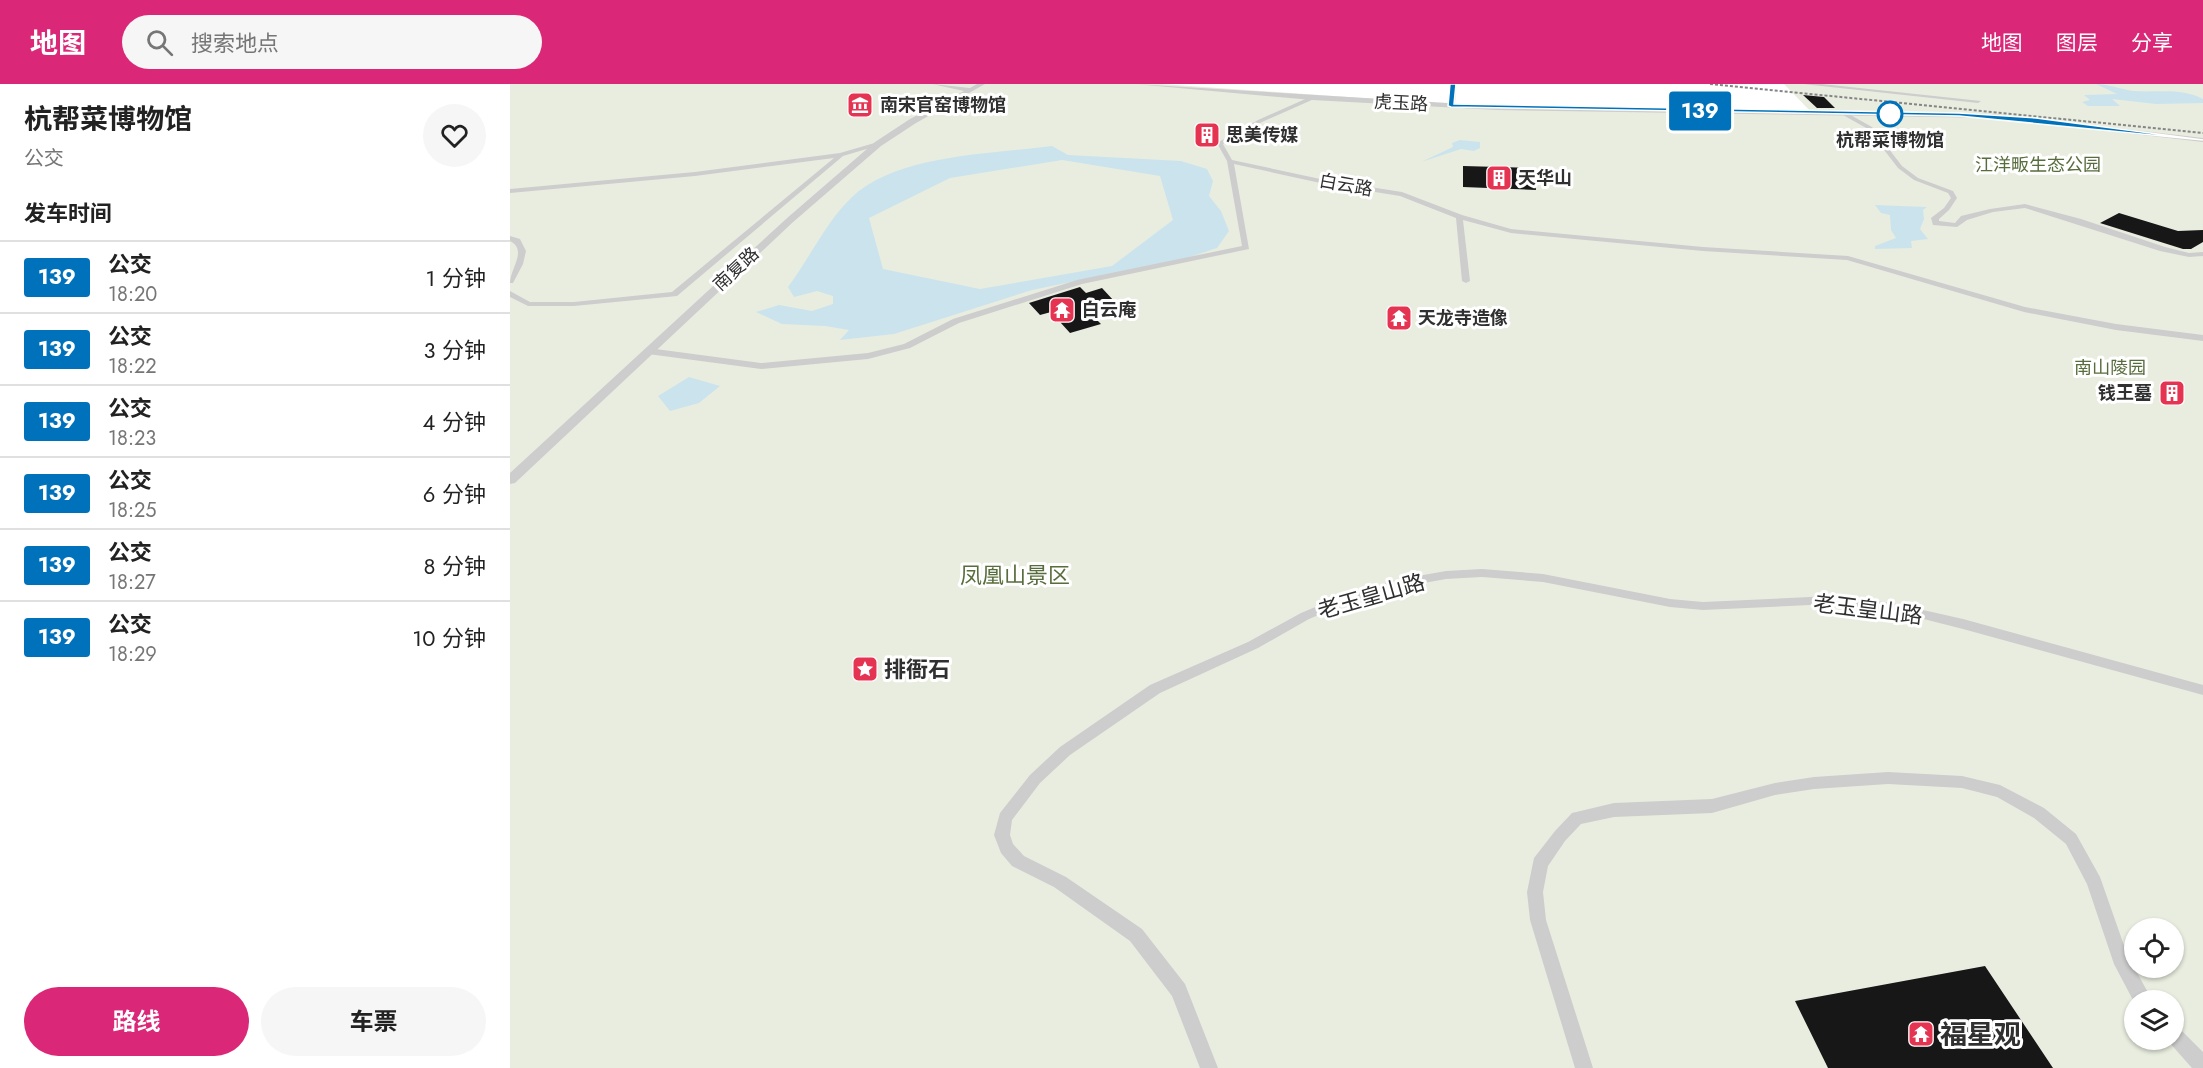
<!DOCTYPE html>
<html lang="zh">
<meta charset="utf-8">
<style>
body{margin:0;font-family:Jost,"Noto Sans SC",sans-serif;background:#f6f6f6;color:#222;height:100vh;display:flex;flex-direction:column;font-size:22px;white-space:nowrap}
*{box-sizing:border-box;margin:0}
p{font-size:20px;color:#767676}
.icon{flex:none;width:33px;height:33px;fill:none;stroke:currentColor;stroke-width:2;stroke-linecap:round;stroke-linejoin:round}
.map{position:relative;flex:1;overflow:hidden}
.side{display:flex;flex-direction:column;background:#fff;width:510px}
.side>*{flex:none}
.badge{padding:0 12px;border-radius:4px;font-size:21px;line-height:39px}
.tools{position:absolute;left:1614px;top:834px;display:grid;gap:12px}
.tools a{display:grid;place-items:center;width:60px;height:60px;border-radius:50%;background:#fff;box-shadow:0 2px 4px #0004;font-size:30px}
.map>.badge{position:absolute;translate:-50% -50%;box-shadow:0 0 0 3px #fff}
h2{padding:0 24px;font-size:22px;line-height:54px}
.round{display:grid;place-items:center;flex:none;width:63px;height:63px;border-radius:32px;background:#f6f6f6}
.headline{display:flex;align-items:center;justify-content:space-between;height:102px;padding:0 24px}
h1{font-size:28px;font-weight:700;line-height:45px}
.button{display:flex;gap:12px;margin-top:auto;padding:12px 24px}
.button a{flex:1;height:69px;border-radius:36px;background:#db2777;color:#fff;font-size:24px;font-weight:700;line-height:69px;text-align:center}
.button a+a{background:#f6f6f6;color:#222}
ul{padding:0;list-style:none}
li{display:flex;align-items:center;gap:18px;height:72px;padding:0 24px;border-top:2px solid #e0e0e0}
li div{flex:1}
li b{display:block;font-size:22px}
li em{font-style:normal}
li .badge{min-width:66px;font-weight:700;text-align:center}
header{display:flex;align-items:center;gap:36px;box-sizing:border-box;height:84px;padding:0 30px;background:#db2777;color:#fff}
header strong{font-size:28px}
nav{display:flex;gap:33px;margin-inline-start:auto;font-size:21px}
.search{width:420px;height:54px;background:#f6f6f6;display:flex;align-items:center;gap:15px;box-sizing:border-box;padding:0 21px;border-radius:33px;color:#767676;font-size:22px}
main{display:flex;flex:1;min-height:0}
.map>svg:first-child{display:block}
.green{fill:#e8eddf;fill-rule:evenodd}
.water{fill:#cbe3ed;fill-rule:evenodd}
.building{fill:#171717}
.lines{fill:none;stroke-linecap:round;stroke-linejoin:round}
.minor{fill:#cdcdcd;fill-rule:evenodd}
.tertiary{fill:#cdcdcd;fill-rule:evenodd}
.rail{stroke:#858585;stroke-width:2;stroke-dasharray:3 2;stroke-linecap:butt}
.line{fill:#0072bc;stroke:#fff;stroke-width:1.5}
.stop-dot{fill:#fff;stroke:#0072bc;stroke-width:3}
.labels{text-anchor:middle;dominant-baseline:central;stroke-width:6;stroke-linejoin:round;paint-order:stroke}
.far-street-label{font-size:18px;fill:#303030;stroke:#fff}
.far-poi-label{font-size:18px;font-weight:bold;fill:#303030;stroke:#fff;text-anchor:start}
.far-stop-label{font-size:18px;font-weight:bold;fill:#303030;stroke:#fff}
.far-park-label{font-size:18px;fill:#586d3d;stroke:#fff}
.park-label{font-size:22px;fill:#586d3d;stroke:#fff}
.street-label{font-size:22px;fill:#303030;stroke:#fff}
.poi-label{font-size:22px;font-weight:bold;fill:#303030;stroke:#fff;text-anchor:start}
.near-poi-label{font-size:27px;font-weight:bold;fill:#303030;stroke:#fff;text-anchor:start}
</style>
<header>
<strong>地图</strong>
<div class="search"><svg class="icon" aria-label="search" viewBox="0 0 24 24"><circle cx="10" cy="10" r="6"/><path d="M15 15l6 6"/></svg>搜索地点</div>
<nav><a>地图</a><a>图层</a><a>分享</a></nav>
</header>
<main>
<section class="side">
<div class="headline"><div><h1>杭帮菜博物馆</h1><p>公交</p></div><a class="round"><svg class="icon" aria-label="heart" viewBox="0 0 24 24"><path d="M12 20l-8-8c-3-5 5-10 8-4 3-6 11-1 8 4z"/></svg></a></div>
<h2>发车时间</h2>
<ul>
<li><span class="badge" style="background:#0072bc;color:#fff">139</span><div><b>公交</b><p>18:20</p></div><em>1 分钟</em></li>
<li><span class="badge" style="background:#0072bc;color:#fff">139</span><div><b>公交</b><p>18:22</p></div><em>3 分钟</em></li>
<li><span class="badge" style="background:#0072bc;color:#fff">139</span><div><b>公交</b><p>18:23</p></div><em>4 分钟</em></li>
<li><span class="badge" style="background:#0072bc;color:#fff">139</span><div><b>公交</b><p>18:25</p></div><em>6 分钟</em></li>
<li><span class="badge" style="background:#0072bc;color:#fff">139</span><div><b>公交</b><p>18:27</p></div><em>8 分钟</em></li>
<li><span class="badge" style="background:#0072bc;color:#fff">139</span><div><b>公交</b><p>18:29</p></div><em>10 分钟</em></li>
</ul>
<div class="button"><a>路线</a><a>车票</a></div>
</section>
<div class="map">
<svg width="1693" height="984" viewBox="0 0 1693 984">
<rect width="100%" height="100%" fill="#fff"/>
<path class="green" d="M 0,0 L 651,0 L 966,22 L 1303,30 L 1274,0 L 1693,0 L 1693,984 L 0,984 ZM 1624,844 L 1664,844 L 1664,884 L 1624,884 ZM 1624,916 L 1664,916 L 1664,956 L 1624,956 Z"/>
<path class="water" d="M 1586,0 C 1596,0 1612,5 1623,7 C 1647,9 1671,3 1693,15 L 1693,19 L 1646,20 L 1602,15 L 1610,22 L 1578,22 L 1572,18 L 1580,16 L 1574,11 L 1607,10 Z
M 950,56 L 970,58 L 970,64 L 964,67 L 951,65 L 911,78 L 943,63 L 942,59 Z
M 542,62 L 558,71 L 671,77 L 697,85 L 703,97 L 699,112 L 711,127 L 719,147 L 707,164 L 677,174 L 522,206 L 384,250 L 330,256 L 339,246 L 315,242 L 272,240 L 246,228 L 269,221 L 302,227 L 323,220 L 323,212 L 307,207 L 284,213 L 278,203 C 299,175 316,138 341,114 C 386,70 483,70 542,62 ZM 552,76 L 650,92 L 663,136 L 602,182 L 470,205 L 373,185 L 359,134 L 440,94 Z
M 1365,121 L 1417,123 L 1413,126 L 1414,135 L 1410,145 L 1418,155 L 1401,157 L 1402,164 L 1365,165 L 1365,162 L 1386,154 L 1381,146 L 1380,131 L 1371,129 Z
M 179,293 L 210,302 L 189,319 L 160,327 L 148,312 Z"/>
<path class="building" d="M 1293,11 L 1314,13 L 1325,24 L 1307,24 Z
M 953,82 L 1023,84 L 1026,106 L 953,103 Z
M 1609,129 L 1668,147 L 1693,146 L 1693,158 L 1681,165 L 1673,165 L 1590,139 Z
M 570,203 L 576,209 L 592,204 L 604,217 L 576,225 L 591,240 L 560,249 L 541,228 L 530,231 L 519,219 Z
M 1475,882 L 1543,984 L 1318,984 L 1285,917 Z"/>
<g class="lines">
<path class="minor" d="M 1293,0 L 1312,0 L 1471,17 L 1468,19 Z
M 802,12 L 804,15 L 752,38 L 713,60 L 722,76 L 815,96 L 892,108 L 952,131 L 1001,145 L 1193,163 L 1338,172 L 1515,223 L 1606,240 L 1693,251 L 1693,257 L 1606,246 L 1514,228 L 1337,176 L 1193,167 L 1001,149 L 953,136 L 960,197 L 956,199 L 952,197 L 946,134 L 890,112 L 815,100 L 724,80 L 739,165 L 572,200 L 449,239 L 400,264 L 358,275 L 251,285 L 138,270 L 134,267 L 138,264 L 251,279 L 358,269 L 394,260 L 443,235 L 567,196 L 732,162 L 717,77 L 707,59 L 748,36 Z
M 1333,29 L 1337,29 L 1362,43 L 1392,82 L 1408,94 L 1443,107 L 1447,114 L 1439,126 L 1429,135 L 1429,137 L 1445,139 L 1451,132 L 1480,125 L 1515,120 L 1571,135 L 1655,163 L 1679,169 L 1693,168 L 1693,172 L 1679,173 L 1650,167 L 1515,124 L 1483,128 L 1457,136 L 1447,143 L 1423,141 L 1421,134 L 1434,124 L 1441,114 L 1438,109 L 1404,96 L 1388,84 L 1358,45 L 1333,31 Z
M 368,58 L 370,61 L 333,72 L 167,212 L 64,222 L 18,222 L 0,213 L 0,207 L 20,218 L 64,218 L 162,208 L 324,74 L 185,92 L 0,109 L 0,105 L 185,88 L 330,69 Z
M 0,152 L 10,155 L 16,167 L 13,180 L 3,199 L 0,199 C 0,185 18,166 0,157 Z
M 972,485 L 1033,490 L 1160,515 L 1193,518 L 1321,512 L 1382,519 L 1453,535 L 1693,601 L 1693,611 L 1453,545 L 1382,527 L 1321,520 L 1193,526 L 1160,523 L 1033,498 L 972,493 L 936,495 L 886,504 L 830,522 L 799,535 L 748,564 L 650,609 L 560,671 L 530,699 L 502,736 L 500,751 L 503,760 L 514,772 L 556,793 L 632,845 L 675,900 L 708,984 L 690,984 L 662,912 L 620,857 L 544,803 L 502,782 L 491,769 L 484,751 L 490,729 L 520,691 L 550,663 L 640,601 L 738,558 L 791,529 L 822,516 L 885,496 L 936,487 Z
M 1378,688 L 1452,692 L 1490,701 L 1534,724 L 1566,750 L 1590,793 L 1617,870 L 1642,916 L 1624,916 L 1624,918 L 1604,880 L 1577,800 L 1556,760 L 1524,734 L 1487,713 L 1452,704 L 1378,700 L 1304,705 L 1265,711 L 1202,729 L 1104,733 L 1071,740 L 1055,757 L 1038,782 L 1033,808 L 1036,836 L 1083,984 L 1065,984 L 1020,836 L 1017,808 L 1024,774 L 1045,747 L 1062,729 L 1104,719 L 1202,715 L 1265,699 L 1304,693 Z
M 1664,942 L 1670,945 L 1693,968 L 1693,984 L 1682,984 L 1658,957 L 1657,956 L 1664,956 Z"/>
<path class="tertiary" d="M 422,0 L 460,4 L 467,0 L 475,0 L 406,39 L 371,62 L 282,139 L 5,399 L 0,400 L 0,389 L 276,135 L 365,58 L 400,35 L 454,7 Z
M 625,0 L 938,19 L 940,0 L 946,0 L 945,20 L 1484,30 L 1693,54 L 1693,58 L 1484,34 L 987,26 L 802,16 Z"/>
<path class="rail" d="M 1200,0 L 1693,49"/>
</g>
<path class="line" d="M 940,0 L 946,0 L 944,20 L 1449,29 L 1526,34 L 1693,56 L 1449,32 L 941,23 L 938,22 Z"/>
<defs>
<g id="museum-square" transform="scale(1.35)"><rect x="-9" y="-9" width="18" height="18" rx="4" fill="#e53452" stroke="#fff"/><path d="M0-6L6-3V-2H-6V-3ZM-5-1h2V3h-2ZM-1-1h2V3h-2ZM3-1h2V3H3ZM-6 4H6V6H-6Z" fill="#fff"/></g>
<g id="building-square" transform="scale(1.35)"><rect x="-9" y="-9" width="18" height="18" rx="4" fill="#e53452" stroke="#fff"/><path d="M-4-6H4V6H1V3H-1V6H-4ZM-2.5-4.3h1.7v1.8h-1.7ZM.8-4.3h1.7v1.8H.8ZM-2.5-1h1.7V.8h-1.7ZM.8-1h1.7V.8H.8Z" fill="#fff"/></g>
<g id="temple-square" transform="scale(1.35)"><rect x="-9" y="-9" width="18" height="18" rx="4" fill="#e53452" stroke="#fff"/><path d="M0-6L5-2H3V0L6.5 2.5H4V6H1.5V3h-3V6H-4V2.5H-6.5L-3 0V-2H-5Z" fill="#fff"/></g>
<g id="sight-square" transform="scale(1.35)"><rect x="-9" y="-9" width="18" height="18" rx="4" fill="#e53452" stroke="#fff"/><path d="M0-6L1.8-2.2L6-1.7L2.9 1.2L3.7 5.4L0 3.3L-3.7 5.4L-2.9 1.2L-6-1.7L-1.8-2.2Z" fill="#fff"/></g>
</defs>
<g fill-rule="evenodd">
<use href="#museum-square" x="350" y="21"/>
<use href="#building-square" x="697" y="51"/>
<use href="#building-square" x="989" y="94"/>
<use href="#temple-square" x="552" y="226"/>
<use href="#temple-square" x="889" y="234"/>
<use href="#building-square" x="1662" y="309"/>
<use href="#sight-square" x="355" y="585"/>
<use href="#temple-square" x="1411" y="950"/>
</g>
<circle class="stop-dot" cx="1380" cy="30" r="12"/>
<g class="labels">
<g class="far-street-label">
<text transform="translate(891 19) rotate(3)">虎玉路</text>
<text transform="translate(836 101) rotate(10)">白云路</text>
<text transform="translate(226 185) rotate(-43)">南复路</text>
</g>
<g class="far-poi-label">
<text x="370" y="21">南宋官窑博物馆</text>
<text x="716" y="51">思美传媒</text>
<text x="1008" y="94">天华山</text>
<text x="572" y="226">白云庵</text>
<text x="908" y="234">天龙寺造像</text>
<text x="1642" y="309" text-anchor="end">钱王墓</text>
</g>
<g class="far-stop-label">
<text x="1380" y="56">杭帮菜博物馆</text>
</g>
<g class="far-park-label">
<text x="1528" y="81">江洋畈生态公园</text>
<text x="1600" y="284">南山陵园</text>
</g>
<g class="park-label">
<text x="505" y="491">凤凰山景区</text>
</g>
<g class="street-label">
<text transform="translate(861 512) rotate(-16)">老玉皇山路</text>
<text transform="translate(1358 525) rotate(7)">老玉皇山路</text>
</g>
<g class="poi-label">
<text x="374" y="585">排衙石</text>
</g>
<g class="near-poi-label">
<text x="1430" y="950">福星观</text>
</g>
</g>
</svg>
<div class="tools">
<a><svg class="icon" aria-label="locate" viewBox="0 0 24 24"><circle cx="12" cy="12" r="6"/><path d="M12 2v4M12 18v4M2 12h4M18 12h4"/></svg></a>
<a><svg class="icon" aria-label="layers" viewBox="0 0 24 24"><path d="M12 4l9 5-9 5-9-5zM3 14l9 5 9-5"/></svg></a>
</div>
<b class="badge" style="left:1190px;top:27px;background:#0072bc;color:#fff">139</b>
</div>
</main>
